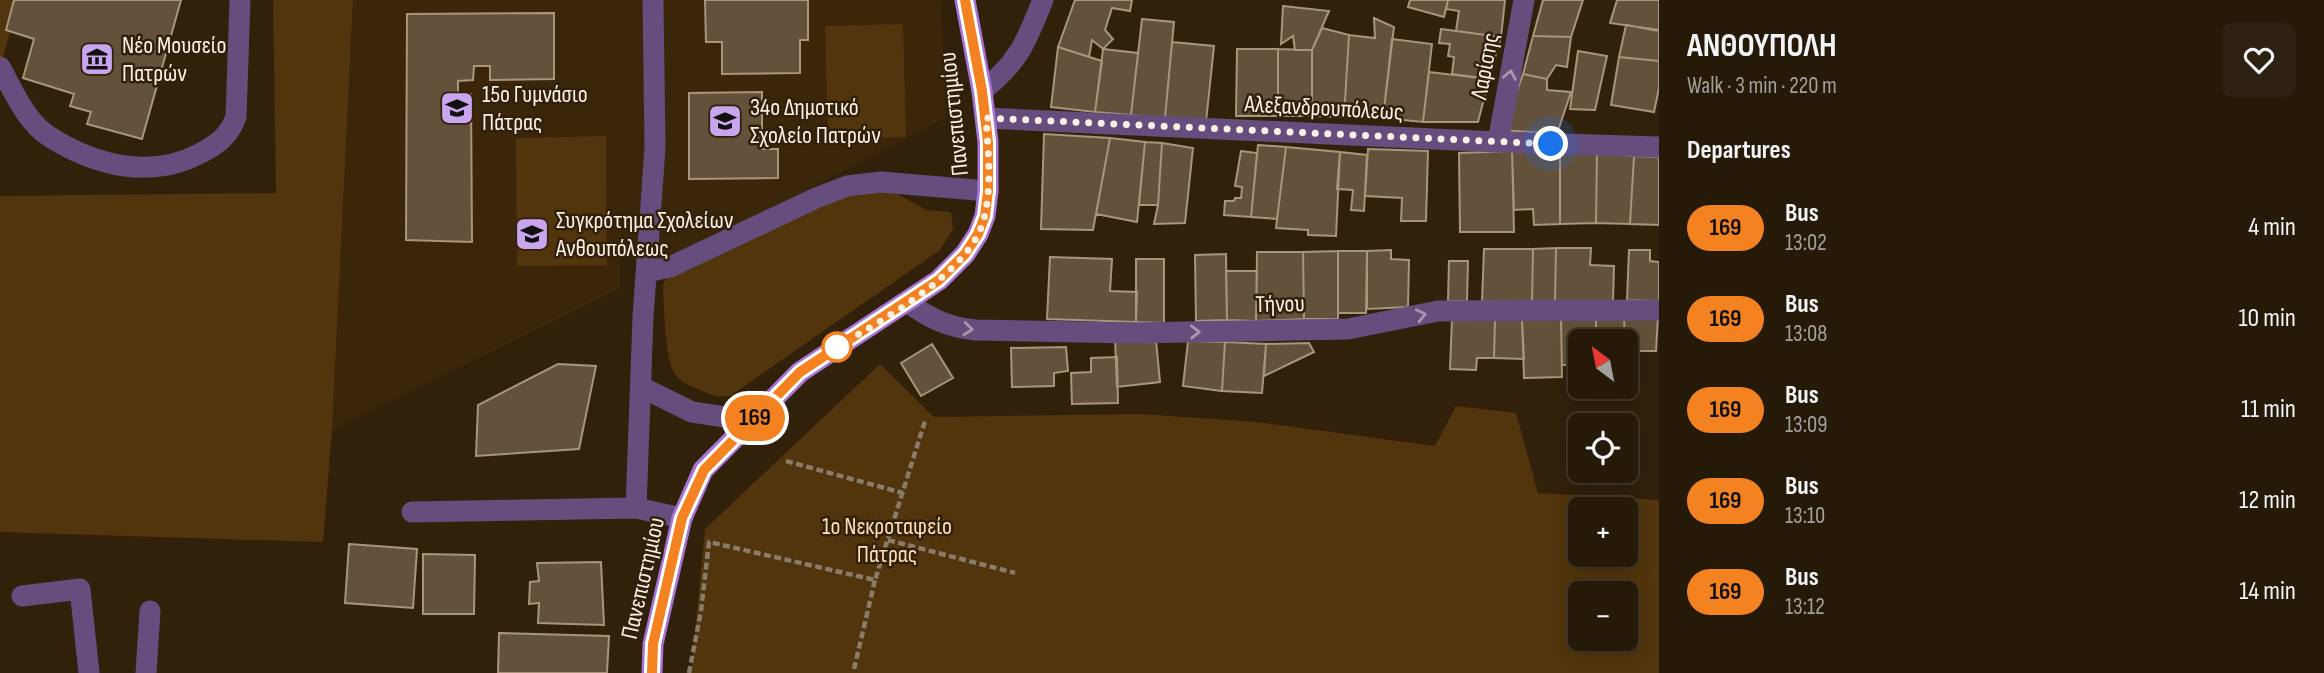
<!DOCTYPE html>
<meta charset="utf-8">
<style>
body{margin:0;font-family:"Sofia Sans Condensed",sans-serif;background:#2d2212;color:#f1f3f6;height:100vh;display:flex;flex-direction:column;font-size:26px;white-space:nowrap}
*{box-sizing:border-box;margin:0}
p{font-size:23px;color:#a3a09c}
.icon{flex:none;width:38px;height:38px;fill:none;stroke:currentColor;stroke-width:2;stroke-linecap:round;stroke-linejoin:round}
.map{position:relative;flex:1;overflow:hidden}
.side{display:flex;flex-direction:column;background:#251908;width:665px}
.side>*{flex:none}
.badge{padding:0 14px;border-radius:23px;font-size:24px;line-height:46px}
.needle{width:46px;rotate:328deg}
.tools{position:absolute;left:1568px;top:329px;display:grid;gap:14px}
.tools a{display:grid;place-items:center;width:70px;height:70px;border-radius:10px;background:#251908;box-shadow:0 4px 18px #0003,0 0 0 2px #423829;font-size:35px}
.you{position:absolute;width:35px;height:35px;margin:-18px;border:5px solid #fff;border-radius:50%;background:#1a73e8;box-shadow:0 0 0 10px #1a73e833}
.map>.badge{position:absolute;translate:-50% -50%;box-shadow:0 0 0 4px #fff}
h2{padding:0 28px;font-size:26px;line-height:63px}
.round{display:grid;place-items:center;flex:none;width:74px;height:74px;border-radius:10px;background:#2d2212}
.summary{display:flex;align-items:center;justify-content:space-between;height:119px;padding:0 28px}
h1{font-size:33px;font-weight:700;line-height:52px}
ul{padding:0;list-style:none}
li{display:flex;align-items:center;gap:21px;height:91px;padding:0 28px}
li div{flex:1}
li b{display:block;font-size:26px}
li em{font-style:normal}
li .badge{min-width:77px;font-weight:700;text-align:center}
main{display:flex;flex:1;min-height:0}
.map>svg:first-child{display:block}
.built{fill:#3c260a}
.green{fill:#52350c;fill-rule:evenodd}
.building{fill:#64513b;stroke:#a9947c;stroke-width:2}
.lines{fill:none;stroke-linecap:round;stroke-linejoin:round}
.path{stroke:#8a7c6a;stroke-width:4.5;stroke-dasharray:7 3.5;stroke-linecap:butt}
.minor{stroke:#654d7d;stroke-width:21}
.major{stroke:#a772d6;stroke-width:21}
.oneway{stroke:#a996ab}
.line-casing{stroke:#fff;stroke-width:16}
.line{stroke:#f58220;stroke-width:10}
.walk{stroke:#fcf0e4;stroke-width:7;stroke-dasharray:0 12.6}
.stop-dot{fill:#fff;stroke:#f58220;stroke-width:3.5}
.labels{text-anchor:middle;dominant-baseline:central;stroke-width:5;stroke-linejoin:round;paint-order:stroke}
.poi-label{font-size:24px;fill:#fcf0e4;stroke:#31210b;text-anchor:start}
.street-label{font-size:24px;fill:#fcf0e4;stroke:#31210b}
.park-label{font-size:24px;fill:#ffdeba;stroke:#31210b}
</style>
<main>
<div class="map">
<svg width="1659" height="673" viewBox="0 0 1659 673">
<rect width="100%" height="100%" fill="#31210b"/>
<path class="built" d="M 353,0 L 941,0 L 946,118 L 673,259 L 620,258 L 620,288 L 332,430 Z"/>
<path class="green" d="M 0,0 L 14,0 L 6,29 L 10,31 L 0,69 Z
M 273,0 L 353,0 L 332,430 L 323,542 L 0,532 L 0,196 L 276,193 Z
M 903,24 L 906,137 L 828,139 L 825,26 Z
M 606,136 L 607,265 L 517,266 L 516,138 Z
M 889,190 L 927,210 L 951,212 L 953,229 L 940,250 L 730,396 C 718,398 709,394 698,389 C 690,386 681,382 675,374 C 665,361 664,305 663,286 L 666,278 L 843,195 Z
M 880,364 L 934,417 L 1141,414 L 1257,422 L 1435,446 L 1456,406 L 1516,413 L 1538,493 L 1659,500 L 1659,673 L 691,673 L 705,529 ZM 1626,509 L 1626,555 L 1580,555 L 1580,509 ZM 1626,593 L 1626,639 L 1580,639 L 1580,593 Z"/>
<path class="building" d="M 14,0 L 181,0 L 142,139 L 87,124 L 91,112 L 70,106 L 74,94 L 23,78 L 34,39 L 6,30 Z
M 705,0 L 808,0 L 808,40 L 800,40 L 800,73 L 722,74 L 722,42 L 706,42 Z
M 1075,0 L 1132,0 L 1130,11 L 1112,8 L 1105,30 L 1113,39 L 1103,49 L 1092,40 L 1089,57 L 1058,47 Z
M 1410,0 L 1448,0 L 1444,17 L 1408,7 Z
M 1448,0 L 1505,0 L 1501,37 L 1456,31 L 1459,11 L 1446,9 Z
M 1543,0 L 1583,0 L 1571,37 L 1533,36 Z
M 1617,0 L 1659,0 L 1659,30 L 1610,23 Z
M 1283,6 L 1329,11 L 1312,50 L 1295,50 L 1293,36 L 1281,44 Z
M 554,13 L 554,79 L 490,80 L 490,66 L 474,66 L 473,80 L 458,81 L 458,94 L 471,94 L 472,242 L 406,240 L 407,14 Z
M 1374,18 L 1394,27 L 1383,118 L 1344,117 L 1349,35 L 1375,38 Z
M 1142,19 L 1174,22 L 1165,118 L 1131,115 Z
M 1626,25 L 1659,31 L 1659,61 L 1619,57 Z
M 1322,28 L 1349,35 L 1344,117 L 1312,116 L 1312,50 Z
M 1441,29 L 1501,37 L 1489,79 L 1452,74 L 1454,57 L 1448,56 L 1450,44 L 1439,43 Z
M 1533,36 L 1571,37 L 1567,67 L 1556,65 L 1547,79 L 1523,74 Z
M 1392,39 L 1432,44 L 1423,122 L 1383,118 Z
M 1172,42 L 1214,46 L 1206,122 L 1165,118 Z
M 1058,47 L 1102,61 L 1095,112 L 1051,107 Z
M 1103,49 L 1138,53 L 1131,115 L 1095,112 Z
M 1237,49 L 1278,49 L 1278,116 L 1236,116 Z
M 1278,49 L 1312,50 L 1312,116 L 1278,116 Z
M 1578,51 L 1607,56 L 1595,110 L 1570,109 Z
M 1619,57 L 1659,61 L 1659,88 L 1654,112 L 1611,105 Z
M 1429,72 L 1489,79 L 1478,122 L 1423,122 Z
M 1523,74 L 1547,79 L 1547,90 L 1571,92 L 1557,134 L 1503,130 Z
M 762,92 L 762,149 L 778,149 L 778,178 L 689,179 L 689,93 Z
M 1044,134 L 1110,138 L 1093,230 L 1041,229 Z
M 1110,138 L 1145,142 L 1137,222 L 1096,214 Z
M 1145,142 L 1162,143 L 1158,205 L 1139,205 Z
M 1162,143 L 1193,148 L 1185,223 L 1154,224 L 1158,205 Z
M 1258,145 L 1286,147 L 1277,219 L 1251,217 Z
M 1286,147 L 1340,152 L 1336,236 L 1308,235 L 1308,230 L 1276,228 Z
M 1368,149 L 1428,151 L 1426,221 L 1401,221 L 1402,198 L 1365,196 Z
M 1241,151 L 1257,153 L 1251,217 L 1224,215 L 1225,201 L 1234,201 L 1235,198 L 1241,198 L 1242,187 L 1235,186 Z
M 1512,151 L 1514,232 L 1460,232 L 1459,153 Z
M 1512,151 L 1560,152 L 1560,224 L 1534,225 L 1533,209 L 1514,210 Z
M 1340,152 L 1367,155 L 1364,211 L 1351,210 L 1353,190 L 1337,189 Z
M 1560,152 L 1597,153 L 1596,223 L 1560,224 Z
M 1597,153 L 1634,156 L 1630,224 L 1596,223 Z
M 1634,156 L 1659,157 L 1659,225 L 1630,224 Z
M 1556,248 L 1591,248 L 1590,265 L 1614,266 L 1613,302 L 1555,302 Z
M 1556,248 L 1555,302 L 1532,302 L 1533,249 Z
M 1484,249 L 1533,249 L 1532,302 L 1482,301 Z
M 1391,250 L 1391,259 L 1409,260 L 1408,307 L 1367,309 L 1367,251 Z
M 1629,250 L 1650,250 L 1650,261 L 1659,262 L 1659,301 L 1627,300 Z
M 1338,251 L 1367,251 L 1366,313 L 1338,313 Z
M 1338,251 L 1338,319 L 1304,319 L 1303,252 Z
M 1257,252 L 1303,252 L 1304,319 L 1256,321 Z
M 1226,254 L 1227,320 L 1196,321 L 1195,255 Z
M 1050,257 L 1112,259 L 1110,291 L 1137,292 L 1136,322 L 1047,319 Z
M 1136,259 L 1164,259 L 1164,323 L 1136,322 Z
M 1449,261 L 1468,261 L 1467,301 L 1448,301 Z
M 1226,271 L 1257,271 L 1256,321 L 1227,320 Z
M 1658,317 L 1656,351 L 1626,351 L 1624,318 Z
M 1624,318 L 1625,341 L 1596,341 L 1596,319 Z
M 1452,319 L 1495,320 L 1494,358 L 1477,358 L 1476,370 L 1450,369 Z
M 1561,319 L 1596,319 L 1596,341 L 1580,341 L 1580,365 L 1562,365 Z
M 1561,319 L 1562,377 L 1524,378 L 1522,320 Z
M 1495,320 L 1522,320 L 1524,359 L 1494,358 Z
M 1115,339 L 1156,340 L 1160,382 L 1117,387 Z
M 1188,341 L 1225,342 L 1222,391 L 1183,386 Z
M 1225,342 L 1266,344 L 1262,393 L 1222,391 Z
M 1309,343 L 1314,352 L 1264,376 L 1266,344 Z
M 932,344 L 953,378 L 921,396 L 901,363 Z
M 1066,347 L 1068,371 L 1054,373 L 1054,386 L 1012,387 L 1011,348 Z
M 1117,357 L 1118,403 L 1072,404 L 1071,373 L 1091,372 L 1091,358 Z
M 558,364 L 596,366 L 579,449 L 476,456 L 478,405 Z
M 349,544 L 417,549 L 413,608 L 345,603 Z
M 423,554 L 475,555 L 474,614 L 423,614 Z
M 601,562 L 604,625 L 538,623 L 539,603 L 529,604 L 530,582 L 539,581 L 537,563 Z
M 499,633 L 609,636 L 607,673 L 498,673 Z"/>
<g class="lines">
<path class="path" d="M 786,461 L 903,493
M 888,540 L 1015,573
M 854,669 L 875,580
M 689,673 L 701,611 L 709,542 L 875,580 L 925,421"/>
<path class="minor" d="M 0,67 C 14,92 26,122 50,137 C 96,166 150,179 199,154 C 217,145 229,136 236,117 L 240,0
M 982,91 C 1019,62 1026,42 1043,0
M 986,118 L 1498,142 L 1659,147
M 1498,142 L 1524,0
M 647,272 L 670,267 L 816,198 L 847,186 L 881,182 L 988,191
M 907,302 C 929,318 947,327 975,330 L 1131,333 L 1348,329 L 1438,311 L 1659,310
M 641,387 L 692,412 L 752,421
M 636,508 L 643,317 L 655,148 L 653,0
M 412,512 L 636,508 L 682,518
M 22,596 L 80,589 L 89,673
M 146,673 L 150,611"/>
<path class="major" d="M 652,673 L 653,644 L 682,518 L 703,470 L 800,372 L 939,280 L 965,254 L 978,234 L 985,216 L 988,191 L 988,142 L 982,91 L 965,0"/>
</g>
<defs><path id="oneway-chevron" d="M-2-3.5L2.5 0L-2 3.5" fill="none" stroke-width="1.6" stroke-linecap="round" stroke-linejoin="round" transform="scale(1.75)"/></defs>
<g class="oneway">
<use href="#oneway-chevron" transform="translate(1510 75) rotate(-79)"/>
<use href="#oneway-chevron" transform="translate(1421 315) rotate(-13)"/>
<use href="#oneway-chevron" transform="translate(968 329) rotate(6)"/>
<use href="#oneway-chevron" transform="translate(1195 332) rotate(-1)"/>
</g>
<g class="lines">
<g class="line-casing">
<path id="line" d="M 652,673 L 653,644 L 682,518 L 704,470 L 800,372 L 939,280 L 965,254 L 978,234 L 985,216 L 988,191 L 988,142 L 982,91 L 965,0"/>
</g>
<use href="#line" class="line"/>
<path class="walk" d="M 837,347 C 881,321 965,275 982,225 C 993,192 988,151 986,118 L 1551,144"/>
</g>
<defs>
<g id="museum-square" transform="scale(1.75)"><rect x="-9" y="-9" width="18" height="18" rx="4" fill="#c9a5ee" stroke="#31210b"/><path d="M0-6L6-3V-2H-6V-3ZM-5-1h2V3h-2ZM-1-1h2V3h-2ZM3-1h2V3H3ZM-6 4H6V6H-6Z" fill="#111"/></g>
<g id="school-square" transform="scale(1.75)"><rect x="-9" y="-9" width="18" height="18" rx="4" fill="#c9a5ee" stroke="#31210b"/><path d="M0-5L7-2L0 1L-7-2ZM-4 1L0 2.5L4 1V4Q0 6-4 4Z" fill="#111"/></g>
</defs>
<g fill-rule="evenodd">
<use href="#museum-square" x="97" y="59"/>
<use href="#school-square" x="457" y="108"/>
<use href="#school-square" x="725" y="121"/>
<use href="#school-square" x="532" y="234"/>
</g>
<circle class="stop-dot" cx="837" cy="347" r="14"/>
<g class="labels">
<g class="poi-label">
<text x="122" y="45">Νέο Μουσείο<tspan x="122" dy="28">Πατρών</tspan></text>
<text x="482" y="94">15ο Γυμνάσιο<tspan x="482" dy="28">Πάτρας</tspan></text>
<text x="750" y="107">34ο Δημοτικό<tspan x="750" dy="28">Σχολείο Πατρών</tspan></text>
<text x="556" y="220">Συγκρότημα Σχολείων<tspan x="556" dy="28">Ανθουπόλεως</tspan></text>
</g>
<g class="street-label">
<text transform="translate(1485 66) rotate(-79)">Λαρίσης</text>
<text transform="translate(1324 108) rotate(3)">Αλεξανδρουπόλεως</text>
<text transform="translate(954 114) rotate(-96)">Πανεπιστημίου</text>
<text transform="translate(1280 304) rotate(-1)">Τήνου</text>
<text transform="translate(643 578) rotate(-77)">Πανεπιστημίου</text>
</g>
<g class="park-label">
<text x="887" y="526">1o Νεκροταφείο<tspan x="887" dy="28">Πάτρας</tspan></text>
</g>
</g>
</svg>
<div class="tools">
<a><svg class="needle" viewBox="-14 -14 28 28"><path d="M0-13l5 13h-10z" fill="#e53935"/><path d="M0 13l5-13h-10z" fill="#a3a09c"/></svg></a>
<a><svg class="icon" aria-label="locate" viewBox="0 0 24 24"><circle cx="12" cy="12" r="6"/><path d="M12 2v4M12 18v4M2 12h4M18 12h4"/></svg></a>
<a>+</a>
<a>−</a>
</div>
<div class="you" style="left:1551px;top:144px"></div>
<b class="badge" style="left:755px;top:418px;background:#f58220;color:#111">169</b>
</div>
<section class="side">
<div class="summary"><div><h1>ΑΝΘΟΥΠΟΛΗ</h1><p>Walk · 3 min · 220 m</p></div><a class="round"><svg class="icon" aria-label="heart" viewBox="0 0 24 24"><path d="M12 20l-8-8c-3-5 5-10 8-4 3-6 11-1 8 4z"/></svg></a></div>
<h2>Departures</h2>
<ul>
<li><span class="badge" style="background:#f58220;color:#111">169</span><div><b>Bus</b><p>13:02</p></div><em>4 min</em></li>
<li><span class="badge" style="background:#f58220;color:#111">169</span><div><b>Bus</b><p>13:08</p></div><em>10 min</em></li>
<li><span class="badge" style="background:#f58220;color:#111">169</span><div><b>Bus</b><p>13:09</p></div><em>11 min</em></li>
<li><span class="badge" style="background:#f58220;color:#111">169</span><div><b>Bus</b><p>13:10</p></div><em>12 min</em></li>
<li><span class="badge" style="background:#f58220;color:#111">169</span><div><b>Bus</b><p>13:12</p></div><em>14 min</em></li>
</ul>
</section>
</main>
